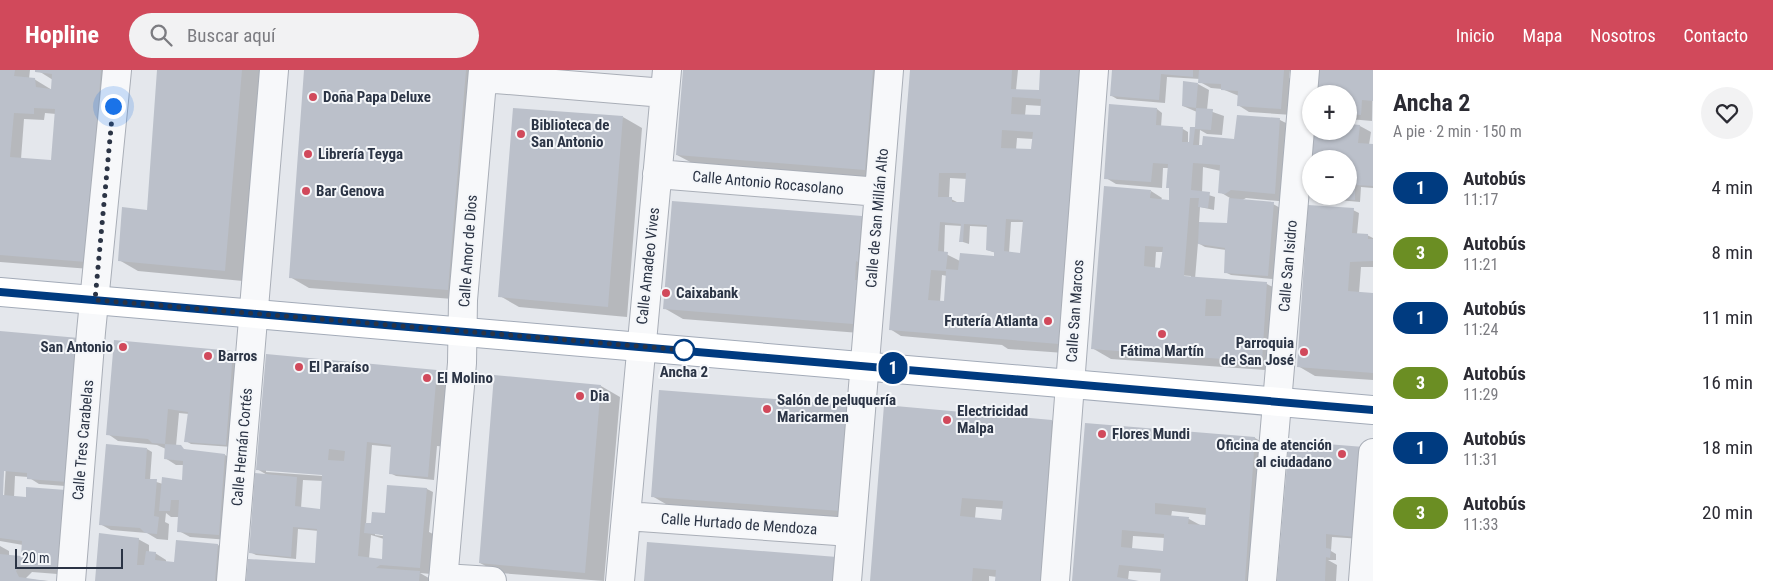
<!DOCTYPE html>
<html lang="es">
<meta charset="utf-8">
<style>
body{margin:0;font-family:"Roboto Condensed",sans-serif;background:#f2f2f3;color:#2b2b33;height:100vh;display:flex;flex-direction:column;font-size:19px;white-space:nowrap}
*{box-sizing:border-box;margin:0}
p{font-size:16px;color:#7c7c81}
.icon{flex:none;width:28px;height:28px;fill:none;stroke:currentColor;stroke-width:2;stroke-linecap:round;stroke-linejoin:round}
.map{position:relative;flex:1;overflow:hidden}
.panel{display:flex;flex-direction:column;background:#fff;width:400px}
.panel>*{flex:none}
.badge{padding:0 10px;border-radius:16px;font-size:18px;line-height:32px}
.controls{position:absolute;left:1302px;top:15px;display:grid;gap:10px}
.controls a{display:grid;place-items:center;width:55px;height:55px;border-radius:50%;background:#fff;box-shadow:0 1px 4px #0004;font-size:25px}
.scale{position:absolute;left:15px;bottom:12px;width:108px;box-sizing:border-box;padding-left:5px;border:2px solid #2b3445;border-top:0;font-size:14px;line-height:18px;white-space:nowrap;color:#2b3445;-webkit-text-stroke:4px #f4f6f9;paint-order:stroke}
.you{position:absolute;width:25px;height:25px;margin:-12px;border:4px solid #fff;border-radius:50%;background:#1a73e8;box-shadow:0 0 0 8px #1a73e833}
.map>.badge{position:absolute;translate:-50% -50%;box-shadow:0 0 0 2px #fff}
.round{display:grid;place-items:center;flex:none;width:52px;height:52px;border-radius:26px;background:#f2f2f3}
.overview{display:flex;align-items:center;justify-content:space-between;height:85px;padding:0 20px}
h1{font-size:24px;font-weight:700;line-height:38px}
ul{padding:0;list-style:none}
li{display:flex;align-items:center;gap:15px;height:65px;padding:0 20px}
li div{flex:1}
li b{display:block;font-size:19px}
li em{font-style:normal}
li .badge{min-width:55px;font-weight:700;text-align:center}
header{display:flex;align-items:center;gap:30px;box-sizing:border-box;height:70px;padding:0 25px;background:#d1495b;color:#fff}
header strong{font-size:24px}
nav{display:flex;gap:28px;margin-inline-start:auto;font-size:18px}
.search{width:350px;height:45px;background:#f2f2f3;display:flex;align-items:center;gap:12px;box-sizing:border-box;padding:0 18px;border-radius:28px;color:#7c7c81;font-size:19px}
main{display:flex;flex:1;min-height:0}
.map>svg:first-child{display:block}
.shadow{fill:#0003;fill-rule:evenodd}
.building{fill:#bbc0ca;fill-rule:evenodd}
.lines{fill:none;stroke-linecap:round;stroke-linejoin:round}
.minor-casing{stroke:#a9aeb7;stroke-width:30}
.major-casing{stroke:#a3abb8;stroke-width:30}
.minor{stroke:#f7f8fa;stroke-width:28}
.major{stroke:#fff;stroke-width:28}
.line-casing{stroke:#fff;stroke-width:11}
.line{stroke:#003b80;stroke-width:8}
.walk{stroke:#2b3445;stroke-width:5;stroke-dasharray:0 9}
.poi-dot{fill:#d1495b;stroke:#f4f6f9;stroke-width:2}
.stop-dot{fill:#fff;stroke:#003b80;stroke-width:2.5}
.labels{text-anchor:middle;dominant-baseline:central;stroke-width:4;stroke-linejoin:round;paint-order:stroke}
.poi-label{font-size:15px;font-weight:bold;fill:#2b3445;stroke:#f4f6f9;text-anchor:start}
.street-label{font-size:15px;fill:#2b3445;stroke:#f4f6f9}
.stop-label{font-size:15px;font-weight:bold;fill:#2b3445;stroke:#f4f6f9}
</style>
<header>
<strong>Hopline</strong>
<div class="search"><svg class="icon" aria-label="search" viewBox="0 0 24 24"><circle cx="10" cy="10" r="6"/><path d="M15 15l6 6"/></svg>Buscar aquí</div>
<nav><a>Inicio</a><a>Mapa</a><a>Nosotros</a><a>Contacto</a></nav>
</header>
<main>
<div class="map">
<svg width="1373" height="511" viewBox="0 0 1373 511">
<rect width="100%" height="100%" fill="#e4e7ec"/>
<path class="shadow" d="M 0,0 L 30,0 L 29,9 L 34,9 L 52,20 L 53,10 L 37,0 L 116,0 L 103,200 L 0,192 ZM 45,43 L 56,44 L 52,91 L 21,89 L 24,49 L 44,50 Z
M 159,0 L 261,0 L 243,211 L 138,201 L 119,190 L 148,141 Z
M 306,0 L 485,0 L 466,230 L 309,218 L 290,207 Z
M 684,0 L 883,0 L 883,110 L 696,95 L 677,85 Z
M 911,0 L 1018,0 L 1016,20 L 1040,22 L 1042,0 L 1085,0 L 1078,284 L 1008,279 L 1002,275 L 901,266 L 890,259 ZM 1026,35 L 1042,36 L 1041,47 L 1025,46 ZM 1017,68 L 1033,69 L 1032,81 L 1016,80 ZM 950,108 L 967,109 L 970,134 L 961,134 L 949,128 ZM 1011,152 L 1024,152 L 1021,184 L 1009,183 ZM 945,155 L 962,156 L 960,171 L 969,174 L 970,156 L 988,157 L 987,180 L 996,183 L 996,187 L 960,191 L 944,183 ZM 942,205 L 947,206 L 945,232 L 940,232 Z
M 1114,0 L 1290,0 L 1289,8 L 1294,11 L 1292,45 L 1249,42 L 1238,35 L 1239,26 L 1222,19 L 1211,18 L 1200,12 L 1200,9 L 1167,7 L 1165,33 L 1117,29 L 1112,26 Z
M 1319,0 L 1373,0 L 1372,51 L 1349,49 L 1349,24 Z
M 1198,14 L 1209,20 L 1207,40 L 1224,46 L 1222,65 L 1207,64 L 1200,60 L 1199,76 L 1235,70 L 1238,46 L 1280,50 L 1286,53 L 1283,90 L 1292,96 L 1289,132 L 1246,128 L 1241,131 L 1273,134 L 1284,140 L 1282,174 L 1276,173 L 1273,209 L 1231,205 L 1225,202 L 1226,180 L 1205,177 L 1198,173 L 1195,209 L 1267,214 L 1284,223 L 1278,301 L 1111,289 L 1092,278 L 1151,121 L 1162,128 L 1161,130 L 1170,131 L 1169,98 L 1163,98 L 1162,118 L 1116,114 L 1106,108 L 1157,39 L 1162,43 L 1161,57 L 1183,59 L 1188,62 L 1188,78 L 1190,78 L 1191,59 L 1196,59 L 1197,42 L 1183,36 ZM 1203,97 L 1221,101 L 1220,122 L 1230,128 L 1228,155 L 1199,153 L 1200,137 L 1214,140 L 1215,127 L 1202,123 ZM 1156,182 L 1163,182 L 1161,199 L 1155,198 ZM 1147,203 L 1191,206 L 1191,208 Z
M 623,47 L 642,58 L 627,247 L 519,237 L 500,226 Z
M 1349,55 L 1360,56 L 1371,62 L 1369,75 L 1373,76 L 1373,118 L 1361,117 L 1360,132 L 1316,128 L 1312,126 L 1349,126 Z
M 1353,140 L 1359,143 L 1357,164 L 1367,165 L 1373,168 L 1373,197 L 1361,197 L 1359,223 L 1373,224 L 1373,310 L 1315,306 L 1298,296 Z
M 861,147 L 880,158 L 872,264 L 683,249 L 664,238 Z
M 0,262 L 78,417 L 39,414 L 28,407 L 15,406 L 14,428 L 70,505 L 32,502 L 25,509 L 49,511 L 0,511 L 0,476 L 9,481 L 9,486 L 22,488 L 23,475 L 0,471 ZM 4,395 L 6,395 L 4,428 L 2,422 Z
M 173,277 L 233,282 L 252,293 L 232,377 L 191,374 L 186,371 L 189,344 L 179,343 L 176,376 L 188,381 L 225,385 L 236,391 L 229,470 L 190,467 L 179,461 L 179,447 L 171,447 L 166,443 L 165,452 L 169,454 L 168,470 L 157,469 L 147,463 L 111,460 L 100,454 L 147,379 L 152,382 L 150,410 L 163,414 L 183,411 L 184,395 L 176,395 L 165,388 L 166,379 L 157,375 L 118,371 L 108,364 Z
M 388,296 L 437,301 L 454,310 L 448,377 L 437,376 L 434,410 L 396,406 L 390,403 L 392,377 L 372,375 L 366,454 L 377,455 L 386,445 L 389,416 L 427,419 L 433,422 L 429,462 L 435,465 L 431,504 L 420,503 L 434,511 L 248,511 L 321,495 L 319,461 L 298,459 L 296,489 L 256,485 L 250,482 L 269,406 L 257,399 ZM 266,399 L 323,404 L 323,406 L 266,402 ZM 303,410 L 323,411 L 321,440 L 301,438 ZM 375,463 L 389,467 L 375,465 ZM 371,465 L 384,469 L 383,490 L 369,489 Z
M 601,316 L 620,327 L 604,511 L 499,503 L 480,493 Z
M 660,321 L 860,451 L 671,437 L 652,426 Z
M 885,336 L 1052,351 L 1069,361 L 1058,511 L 996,511 L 997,507 L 989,506 L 989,511 L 871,511 ZM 976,437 L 1004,439 L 1003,451 L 975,448 Z
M 1086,355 L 1255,368 L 1274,379 L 1262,511 L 1162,511 L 1162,503 L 1129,501 L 1128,510 L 1137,511 L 1074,511 ZM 1172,441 L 1207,445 L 1211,457 L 1202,456 L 1189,449 L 1171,447 ZM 1133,466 L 1165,468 L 1164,482 L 1132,479 Z
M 1290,372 L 1362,469 L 1332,467 L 1331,481 L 1336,484 L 1336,490 L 1328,490 L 1337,495 L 1336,511 L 1278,511 Z
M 138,469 L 149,475 L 149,483 L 155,483 L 166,490 L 166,492 L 176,493 L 218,475 L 229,481 L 226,511 L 96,511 Z"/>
<path class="building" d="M 0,0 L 15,0 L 14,6 L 35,8 L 36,17 L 51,19 L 52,4 L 35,2 L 35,0 L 101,0 L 86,192 L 0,185 ZM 34,38 L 55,39 L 51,90 L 10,87 L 14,43 L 34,44 Z
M 157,0 L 242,0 L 225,201 L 118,191 L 122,137 L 147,140 Z
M 304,0 L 466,0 L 448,220 L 289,208 Z
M 683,0 L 873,0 L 865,100 L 676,85 Z
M 910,0 L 1012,0 L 1011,19 L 1039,20 L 1040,0 L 1079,0 L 1059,274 L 889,260 ZM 1012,27 L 1041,29 L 1040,45 L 1011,44 ZM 1002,60 L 1033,62 L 1031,79 L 1001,78 ZM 939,103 L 966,103 L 964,132 L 952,132 L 952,127 L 938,127 ZM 1006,149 L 1023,150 L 1020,183 L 1004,181 ZM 940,152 L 961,154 L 959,172 L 963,172 L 964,154 L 987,155 L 986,180 L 994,182 L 994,186 L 960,183 L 958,200 L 946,199 L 948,182 L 938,181 ZM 931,200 L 946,201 L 944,231 L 928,230 Z
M 1112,0 L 1193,0 L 1193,7 L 1161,4 L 1159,30 L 1110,26 Z
M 1199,0 L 1284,0 L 1281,39 L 1237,36 L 1238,21 L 1221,20 L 1221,14 L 1198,13 Z
M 1317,0 L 1373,0 L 1373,31 L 1362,30 L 1361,45 L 1349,44 L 1349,24 L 1316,24 Z
M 1183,11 L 1198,13 L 1196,38 L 1182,36 Z
M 1109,34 L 1157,38 L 1156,55 L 1183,57 L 1182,72 L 1189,72 L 1190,57 L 1195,57 L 1196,38 L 1213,39 L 1211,60 L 1195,59 L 1193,75 L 1202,75 L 1203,66 L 1234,69 L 1237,45 L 1280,48 L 1275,124 L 1231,120 L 1225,124 L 1218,123 L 1220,95 L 1193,93 L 1191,120 L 1210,122 L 1208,138 L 1198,137 L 1199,128 L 1190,128 L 1184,206 L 1267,212 L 1262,292 L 1091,279 L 1104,116 L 1151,120 L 1150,128 L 1169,130 L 1169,118 L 1166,118 L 1168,94 L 1153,93 L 1151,112 L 1104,109 ZM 1145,176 L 1163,177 L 1160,198 L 1144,196 ZM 1206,229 L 1222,230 L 1221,246 L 1205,246 Z
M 513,38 L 623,46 L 608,237 L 498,227 Z
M 1349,54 L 1360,55 L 1358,73 L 1373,74 L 1373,116 L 1355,115 L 1355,130 L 1331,128 L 1349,126 L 1349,89 L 1311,89 L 1313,61 L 1349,61 Z
M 1229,128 L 1274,132 L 1268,206 L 1224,203 L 1225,178 L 1198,174 L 1199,152 L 1227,153 Z
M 672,131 L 862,146 L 858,192 L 856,191 L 855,210 L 857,210 L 853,254 L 663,239 Z
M 1308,135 L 1354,138 L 1352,163 L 1368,164 L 1368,169 L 1373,169 L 1373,191 L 1350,192 L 1348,221 L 1373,223 L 1373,303 L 1297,297 Z
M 0,261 L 79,268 L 67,412 L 27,409 L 27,403 L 4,401 L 3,425 L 26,427 L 26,417 L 66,420 L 60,500 L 20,496 L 16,501 L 19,507 L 47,511 L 0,511 L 0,484 L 21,486 L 22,471 L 0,468 Z
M 114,270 L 233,281 L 226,375 L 184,372 L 188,342 L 168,339 L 165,374 L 152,373 L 148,369 L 106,365 Z
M 266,284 L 437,300 L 428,407 L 389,404 L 391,375 L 367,372 L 358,486 L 382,489 L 383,465 L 364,463 L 365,453 L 371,453 L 372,442 L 385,443 L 387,415 L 427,418 L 420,498 L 380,495 L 376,498 L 420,501 L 419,511 L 246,511 L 248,489 L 315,493 L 317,459 L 293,457 L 291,487 L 249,483 L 255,403 L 297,407 L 295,436 L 320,439 L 322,405 L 256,400 ZM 329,379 L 345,381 L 344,391 L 328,390 Z
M 494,305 L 601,315 L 585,503 L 479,493 Z
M 659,320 L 850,335 L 841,441 L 651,427 Z
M 884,335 L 1052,350 L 1041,511 L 995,511 L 996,500 L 973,498 L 972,511 L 870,511 ZM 962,428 L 1003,431 L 1001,450 L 960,446 Z
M 1085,353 L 1255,367 L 1245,511 L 1160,511 L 1161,499 L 1119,495 L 1117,507 L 1139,511 L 1072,511 ZM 1155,433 L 1206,438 L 1205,455 L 1188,454 L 1189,447 L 1155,444 ZM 1122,460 L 1164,464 L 1163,481 L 1121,477 Z
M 1289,371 L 1364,377 L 1356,467 L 1326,464 L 1326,478 L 1331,479 L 1330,488 L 1326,487 L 1325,511 L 1277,511 Z
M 106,374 L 147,378 L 145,409 L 157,409 L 154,446 L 159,447 L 157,464 L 145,463 L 140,458 L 99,455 Z
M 165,374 L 181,375 L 184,379 L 225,384 L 219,465 L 177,462 L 179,430 L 171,430 L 170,441 L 159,441 L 162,407 L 182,410 L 183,391 L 164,389 Z
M 99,463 L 139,468 L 137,495 L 144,495 L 146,481 L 156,482 L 155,490 L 174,492 L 176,470 L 218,474 L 215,511 L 95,511 Z
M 647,472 L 837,487 L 835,511 L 644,511 Z"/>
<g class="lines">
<g class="minor-casing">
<path id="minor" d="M 483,8 L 664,23
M 657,104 L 879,122
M 626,446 L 851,462
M 443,508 L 492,511
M 71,511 L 91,262 L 117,0
M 231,511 L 274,0
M 443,511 L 462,293 L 463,230 L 483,0
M 620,511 L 667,0
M 847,511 L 889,0
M 1055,511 L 1094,0
M 1262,511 L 1305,0
M 1363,511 L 1373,383"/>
</g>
<g class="major-casing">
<path id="major" d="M 0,222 L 1373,340"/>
</g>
<use href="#minor" class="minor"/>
<use href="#major" class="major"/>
</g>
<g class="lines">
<g class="line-casing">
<path id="line" d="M 0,222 L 1373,340"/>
</g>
<use href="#line" class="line"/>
<path class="walk" d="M 113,36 L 95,230 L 684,280"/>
</g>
<g class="poi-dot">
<circle cx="313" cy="27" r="5"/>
<circle cx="521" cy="64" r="5"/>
<circle cx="308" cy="84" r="5"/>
<circle cx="306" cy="121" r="5"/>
<circle cx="666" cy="223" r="5"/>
<circle cx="1048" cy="251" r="5"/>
<circle cx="1162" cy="264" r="5"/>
<circle cx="123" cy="277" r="5"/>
<circle cx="1304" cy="282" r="5"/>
<circle cx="208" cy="286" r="5"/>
<circle cx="299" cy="297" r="5"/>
<circle cx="427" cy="308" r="5"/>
<circle cx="580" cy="326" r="5"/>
<circle cx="767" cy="339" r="5"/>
<circle cx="947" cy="350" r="5"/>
<circle cx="1102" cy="364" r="5"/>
<circle cx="1342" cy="384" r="5"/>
</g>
<circle class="stop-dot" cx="684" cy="280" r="10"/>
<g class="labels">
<g class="poi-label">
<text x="323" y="27">Doña Papa Deluxe</text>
<text x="531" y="55">Biblioteca de<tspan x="531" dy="17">San Antonio</tspan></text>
<text x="318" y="84">Librería Teyga</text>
<text x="316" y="121">Bar Genova</text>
<text x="676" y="223">Caixabank</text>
<text x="1038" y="251" text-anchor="end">Frutería Atlanta</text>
<text x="1294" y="273" text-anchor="end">Parroquia<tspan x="1294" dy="17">de San José</tspan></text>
<text x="113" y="277" text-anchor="end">San Antonio</text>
<text x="1162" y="281" text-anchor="middle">Fátima Martín</text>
<text x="218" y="286">Barros</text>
<text x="309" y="297">El Paraíso</text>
<text x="437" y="308">El Molino</text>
<text x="590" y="326">Dia</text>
<text x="777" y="330">Salón de peluquería<tspan x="777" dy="17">Maricarmen</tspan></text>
<text x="957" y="341">Electricidad<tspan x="957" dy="17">Malpa</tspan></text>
<text x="1112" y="364">Flores Mundi</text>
<text x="1332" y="375" text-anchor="end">Oficina de atención<tspan x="1332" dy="17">al ciudadano</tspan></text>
</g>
<g class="street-label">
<text transform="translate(768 113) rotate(5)">Calle Antonio Rocasolano</text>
<text transform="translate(877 148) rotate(-85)">Calle de San Millán Alto</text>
<text transform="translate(468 181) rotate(-86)">Calle Amor de Dios</text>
<text transform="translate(648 196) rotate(-84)">Calle Amadeo Vives</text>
<text transform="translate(1288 196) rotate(-85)">Calle San Isidro</text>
<text transform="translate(1075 241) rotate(-86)">Calle San Marcos</text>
<text transform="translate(83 370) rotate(-85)">Calle Tres Carabelas</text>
<text transform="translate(242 377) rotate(-85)">Calle Hernán Cortés</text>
<text transform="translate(739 454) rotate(4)">Calle Hurtado de Mendoza</text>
</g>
<g class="stop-label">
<text x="684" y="302">Ancha 2</text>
</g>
</g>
</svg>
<div class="controls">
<a>+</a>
<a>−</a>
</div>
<div class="scale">20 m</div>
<div class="you" style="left:113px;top:36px"></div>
<b class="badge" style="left:893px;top:298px;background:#003b80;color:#fff">1</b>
</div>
<section class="panel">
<div class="overview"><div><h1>Ancha 2</h1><p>A pie · 2 min · 150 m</p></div><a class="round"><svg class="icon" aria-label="heart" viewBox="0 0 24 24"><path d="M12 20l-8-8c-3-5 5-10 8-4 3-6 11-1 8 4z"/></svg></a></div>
<ul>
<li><span class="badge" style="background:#003b80;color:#fff">1</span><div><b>Autobús</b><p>11:17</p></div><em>4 min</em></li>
<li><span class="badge" style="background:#6b8e23;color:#fff">3</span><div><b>Autobús</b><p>11:21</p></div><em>8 min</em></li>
<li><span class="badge" style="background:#003b80;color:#fff">1</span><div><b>Autobús</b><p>11:24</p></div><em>11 min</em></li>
<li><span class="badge" style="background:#6b8e23;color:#fff">3</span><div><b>Autobús</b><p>11:29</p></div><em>16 min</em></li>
<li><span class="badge" style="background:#003b80;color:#fff">1</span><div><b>Autobús</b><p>11:31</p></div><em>18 min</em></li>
<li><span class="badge" style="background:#6b8e23;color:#fff">3</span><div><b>Autobús</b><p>11:33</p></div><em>20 min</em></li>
</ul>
</section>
</main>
